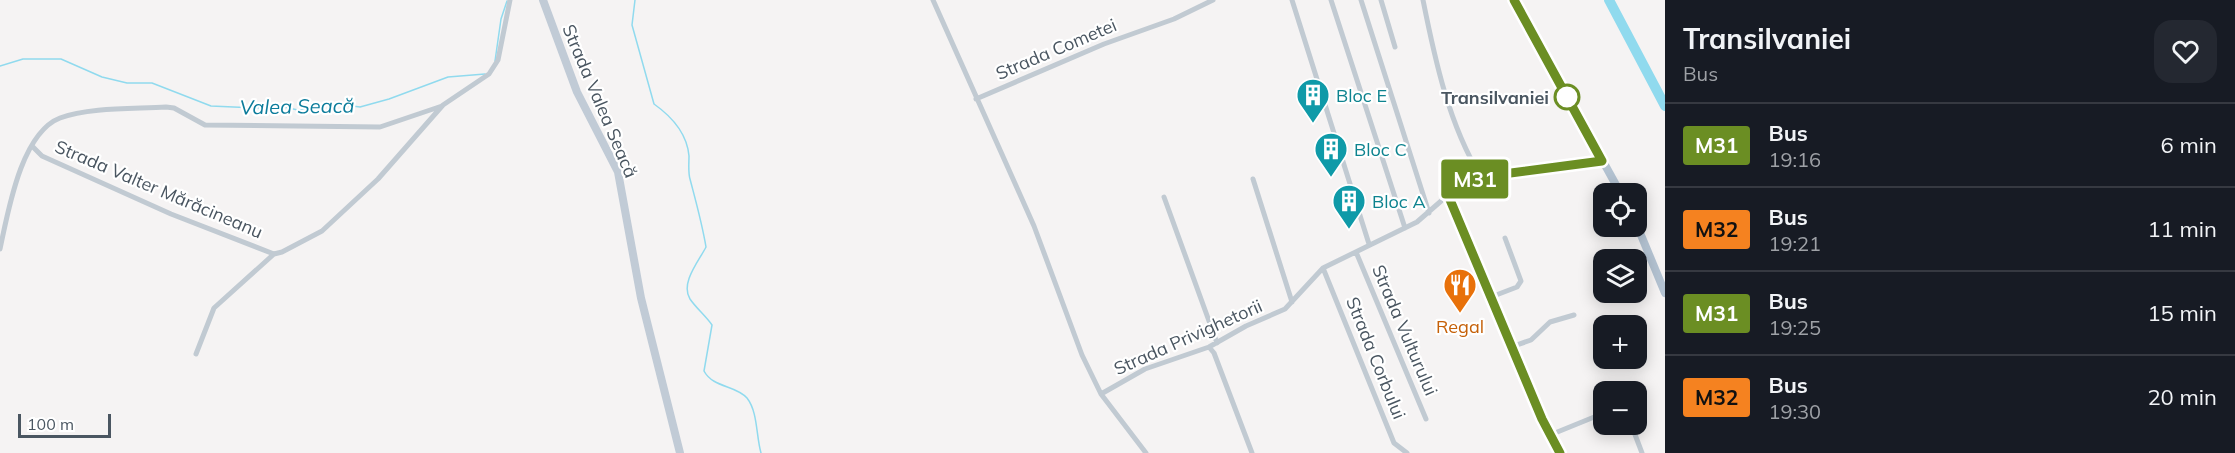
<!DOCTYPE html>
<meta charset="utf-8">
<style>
body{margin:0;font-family:Mulish,sans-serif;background:#242831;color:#f1f3f6;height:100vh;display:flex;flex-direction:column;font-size:22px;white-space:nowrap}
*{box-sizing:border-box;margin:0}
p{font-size:20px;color:#9ea1a6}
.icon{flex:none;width:33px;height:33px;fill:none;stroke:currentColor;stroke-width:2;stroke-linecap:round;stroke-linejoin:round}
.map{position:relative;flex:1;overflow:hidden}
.panel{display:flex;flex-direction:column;background:#171b24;width:570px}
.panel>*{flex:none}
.badge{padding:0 12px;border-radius:4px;font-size:21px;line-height:39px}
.fabs{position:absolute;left:1593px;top:183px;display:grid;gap:12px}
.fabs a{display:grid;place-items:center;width:54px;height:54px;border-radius:12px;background:#171b24;box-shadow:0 3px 15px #0003;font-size:30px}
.scale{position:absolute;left:18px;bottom:15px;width:93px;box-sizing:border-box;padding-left:6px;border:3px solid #4a5661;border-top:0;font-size:16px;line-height:21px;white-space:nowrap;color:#4a5661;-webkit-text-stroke:4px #fff;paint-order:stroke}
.map>.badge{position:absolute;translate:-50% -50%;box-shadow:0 0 0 3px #fff}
.round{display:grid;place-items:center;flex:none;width:63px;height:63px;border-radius:18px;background:#242831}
.head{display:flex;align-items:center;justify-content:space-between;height:102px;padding:0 18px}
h1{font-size:28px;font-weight:700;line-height:45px}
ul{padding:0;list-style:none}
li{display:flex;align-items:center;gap:18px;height:84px;padding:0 18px;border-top:2px solid #363941}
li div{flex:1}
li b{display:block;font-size:22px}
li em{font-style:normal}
li .badge{min-width:66px;font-weight:700;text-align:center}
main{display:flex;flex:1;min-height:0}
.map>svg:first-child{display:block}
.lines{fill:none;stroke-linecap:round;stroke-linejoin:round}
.stream{stroke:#90daee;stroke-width:1.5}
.river{stroke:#90daee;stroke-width:10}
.minor{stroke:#c1cad2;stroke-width:5}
.secondary{stroke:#c1cbd6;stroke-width:8}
.primary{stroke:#b3c2d1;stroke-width:8}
.line-casing{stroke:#fff;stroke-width:14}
.line{stroke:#6b8e23;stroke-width:9}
.stop-dot{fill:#fff;stroke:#6b8e23;stroke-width:3}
.labels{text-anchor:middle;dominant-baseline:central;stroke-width:4.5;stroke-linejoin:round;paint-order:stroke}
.street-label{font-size:18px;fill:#4a5661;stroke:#fff}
.culture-label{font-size:18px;fill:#0d838f;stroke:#fff;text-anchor:start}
.stop-label{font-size:18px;font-weight:bold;fill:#4a5661;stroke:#fff;text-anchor:end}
.food-label{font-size:18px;fill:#c56008;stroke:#fff}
.water-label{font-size:20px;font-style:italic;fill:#0c7c9b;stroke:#fff}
</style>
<main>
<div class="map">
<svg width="1665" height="453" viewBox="0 0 1665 453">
<rect width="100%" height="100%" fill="#f5f3f3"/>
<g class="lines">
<path class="stream" d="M 635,0 L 632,25 L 654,104 C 671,116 687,133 689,156 C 689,164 688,172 690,179 C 696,202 702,223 706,247 C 699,261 680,283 690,299 C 696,308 706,316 712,325 L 704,371 C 713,388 736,385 747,398 C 758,412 756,436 761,453
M 495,61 L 501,19 L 507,1
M 0,66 L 23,59 L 61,59 L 102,77 L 127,83 L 152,83 L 211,106 L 257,108 L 274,105 L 298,110 L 317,109 L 330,103 L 360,107 L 389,99 L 448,77 L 485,74"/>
<path class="river" d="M 1609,0 L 1665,106"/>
<path class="minor" d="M 933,0 L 1034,226 L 1082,355 L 1101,394 L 1146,453
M 1292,0 L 1369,244
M 1331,0 L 1405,228
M 1361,0 L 1429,213
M 1381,0 L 1395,47
M 1423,0 C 1435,60 1449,125 1481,177
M 976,99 L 1104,44 L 1174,19 L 1213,0
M 33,147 L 42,156 L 171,214 L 274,254 L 282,252 L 322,231 L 378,179 L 443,105 L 489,74 L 498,60 L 510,0
M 1253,179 L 1292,302
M 1448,195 L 1542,419 L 1560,453
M 1164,197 L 1217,343
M 0,249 C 8,212 21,133 60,118 C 89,107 135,109 166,107 L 174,108 L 205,125 L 380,127 L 442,106
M 1356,252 L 1426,419
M 1323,268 L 1394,443 L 1407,453
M 1491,297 L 1517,287 L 1521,281 L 1505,238
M 1209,347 L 1214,353 L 1252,453
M 1511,347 L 1531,340 L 1550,322 L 1574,315
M 196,354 L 214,308 L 274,254
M 1101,394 L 1145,369 L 1209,347 L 1246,326 L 1285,309 L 1323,268 L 1417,222 L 1448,195 L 1476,179 L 1602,161
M 1631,424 L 1642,453
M 1550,435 L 1604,413"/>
<path class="secondary" d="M 543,0 L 577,92 L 618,172 L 641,298 L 680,453"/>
<path class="primary" d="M 1514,0 L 1621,194
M 1636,223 L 1665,293"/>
</g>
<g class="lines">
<g class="line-casing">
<path id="line" d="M 1514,0 L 1602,161 L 1480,177 L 1448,195 L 1542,419 L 1560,453"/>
</g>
<use href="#line" class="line"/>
</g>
<defs>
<g id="building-pin" transform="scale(1.725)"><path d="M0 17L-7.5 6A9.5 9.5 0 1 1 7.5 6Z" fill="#0f9aa8" stroke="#fff"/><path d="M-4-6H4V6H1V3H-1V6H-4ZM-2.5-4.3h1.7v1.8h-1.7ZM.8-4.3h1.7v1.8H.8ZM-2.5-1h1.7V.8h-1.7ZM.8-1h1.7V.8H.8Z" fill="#fff"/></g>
<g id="restaurant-pin" transform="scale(1.725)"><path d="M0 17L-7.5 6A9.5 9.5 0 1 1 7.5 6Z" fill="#e8710a" stroke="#fff"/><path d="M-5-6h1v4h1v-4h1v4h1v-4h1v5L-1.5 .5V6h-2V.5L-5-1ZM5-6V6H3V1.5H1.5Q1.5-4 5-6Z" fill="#fff"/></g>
</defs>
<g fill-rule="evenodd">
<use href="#building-pin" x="1313" y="95"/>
<use href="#building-pin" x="1331" y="149"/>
<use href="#building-pin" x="1349" y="201"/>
<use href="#restaurant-pin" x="1460" y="285"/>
</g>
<circle class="stop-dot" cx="1567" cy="97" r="12"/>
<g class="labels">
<g class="street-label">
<text transform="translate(1056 49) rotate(-23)">Strada Cometei</text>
<text transform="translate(600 101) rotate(67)">Strada Valea Seacă</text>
<text transform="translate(159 189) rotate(23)">Strada Valter Mărăcineanu</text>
<text transform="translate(1405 330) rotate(67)">Strada Vulturului</text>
<text transform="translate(1188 337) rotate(-24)">Strada Privighetorii</text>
<text transform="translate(1376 358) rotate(68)">Strada Corbului</text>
</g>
<g class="culture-label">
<text x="1336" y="95">Bloc E</text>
<text x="1354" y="149">Bloc C</text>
<text x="1372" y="201">Bloc A</text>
</g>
<g class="stop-label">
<text x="1549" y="97">Transilvaniei</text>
</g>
<g class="food-label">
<text x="1460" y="326">Regal</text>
</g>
<g class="water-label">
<text transform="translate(297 106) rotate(-1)">Valea Seacă</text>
</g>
</g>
</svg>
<div class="fabs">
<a><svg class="icon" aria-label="locate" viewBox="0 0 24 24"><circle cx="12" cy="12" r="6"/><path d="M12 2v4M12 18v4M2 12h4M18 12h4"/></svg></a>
<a><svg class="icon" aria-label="layers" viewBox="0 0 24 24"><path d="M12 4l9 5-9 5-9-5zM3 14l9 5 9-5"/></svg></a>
<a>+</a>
<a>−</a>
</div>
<div class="scale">100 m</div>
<b class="badge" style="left:1475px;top:179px;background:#6b8e23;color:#fff">M31</b>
</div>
<section class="panel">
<div class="head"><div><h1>Transilvaniei</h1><p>Bus</p></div><a class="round"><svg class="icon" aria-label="heart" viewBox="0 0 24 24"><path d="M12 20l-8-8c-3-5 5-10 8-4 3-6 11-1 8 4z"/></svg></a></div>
<ul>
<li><span class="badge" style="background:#6b8e23;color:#fff">M31</span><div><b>Bus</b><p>19:16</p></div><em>6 min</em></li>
<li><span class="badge" style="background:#f58220;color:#111">M32</span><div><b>Bus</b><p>19:21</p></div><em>11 min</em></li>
<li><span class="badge" style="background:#6b8e23;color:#fff">M31</span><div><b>Bus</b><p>19:25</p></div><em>15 min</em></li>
<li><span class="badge" style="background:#f58220;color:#111">M32</span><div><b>Bus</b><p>19:30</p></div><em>20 min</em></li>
</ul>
</section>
</main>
